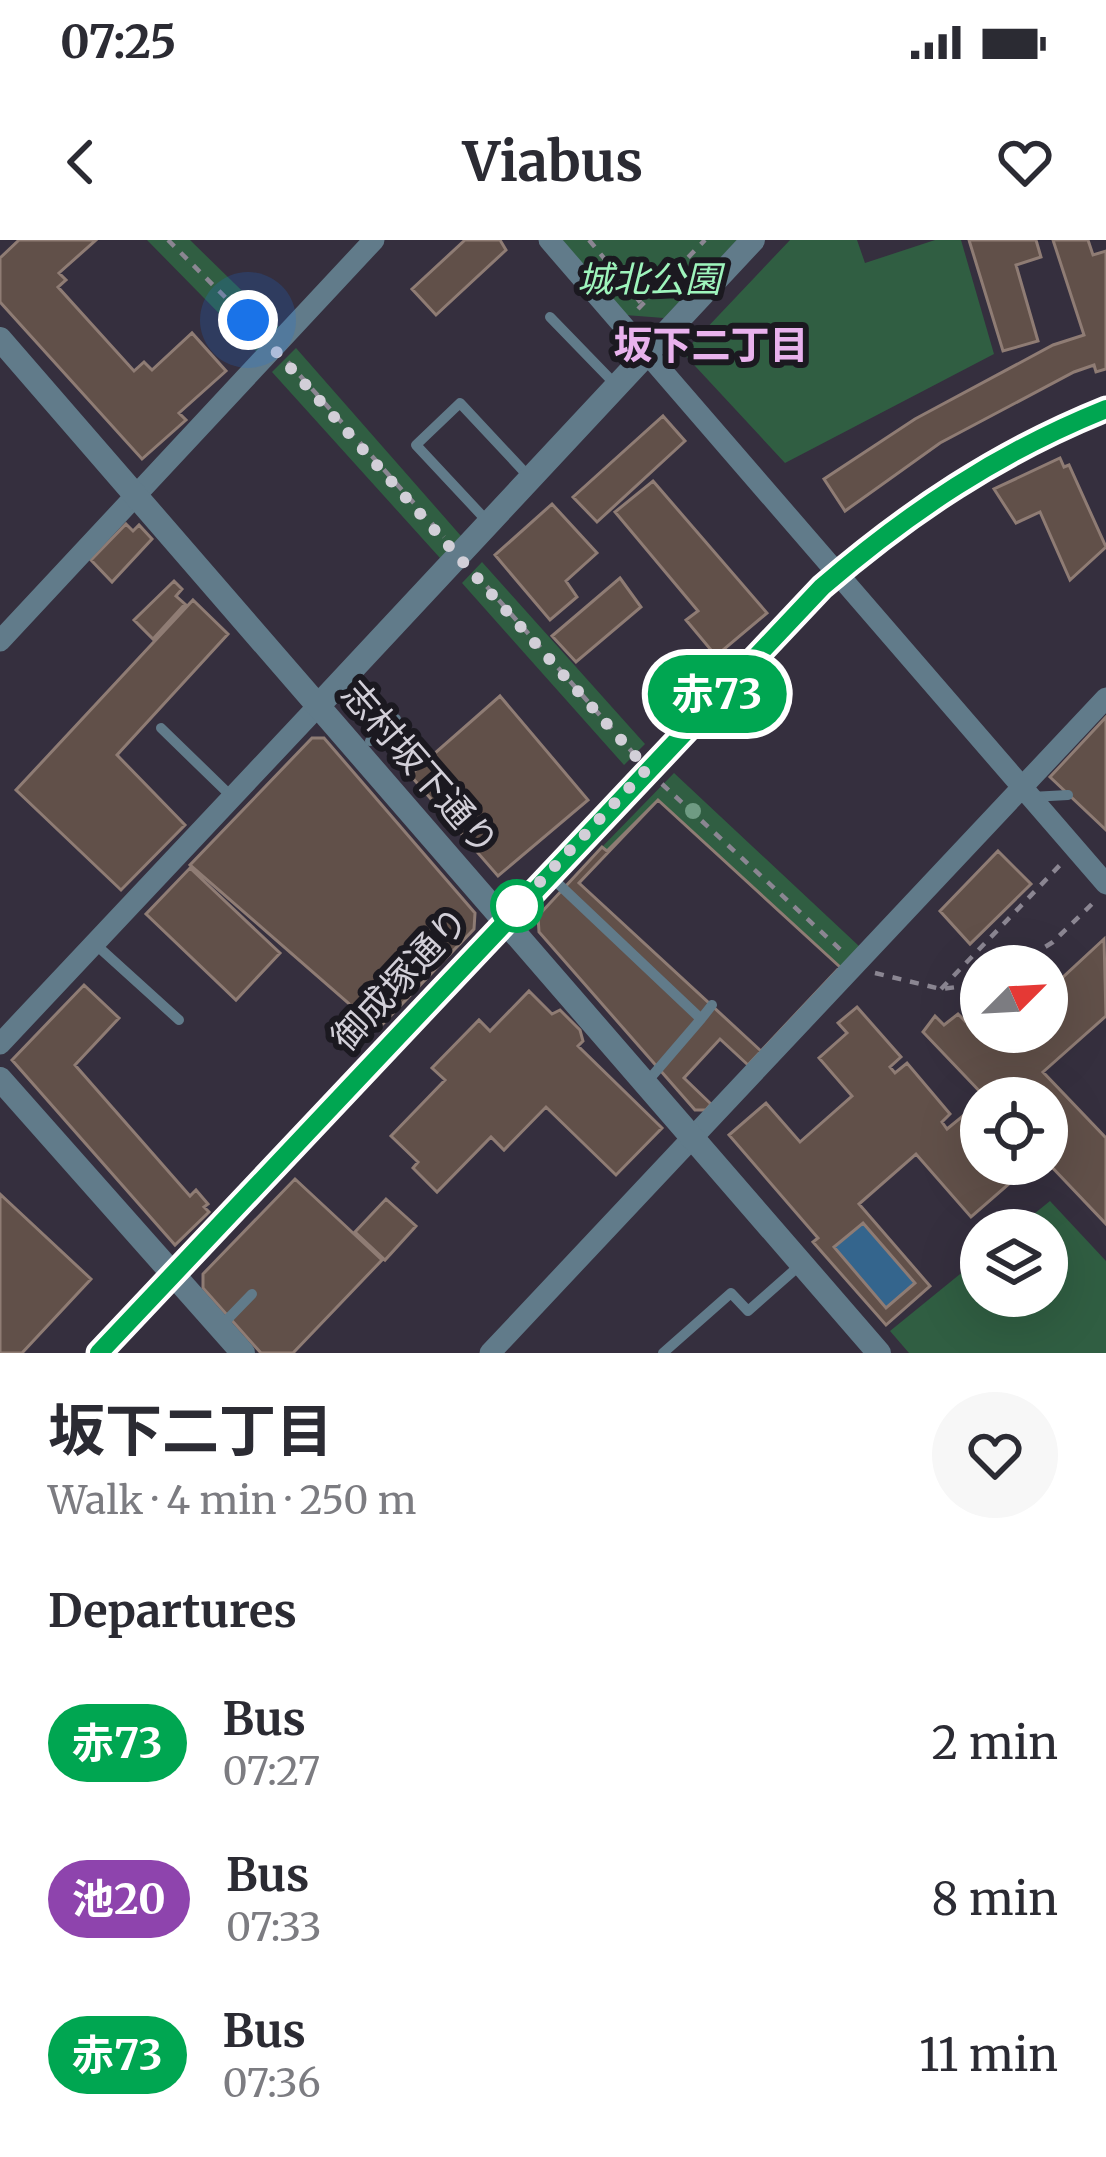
<!DOCTYPE html>
<meta charset="utf-8">
<style>
body{margin:0;font-family:Merriweather,"Noto Sans JP",serif;background:#f7f7f7;color:#2b2b33;height:100vh;display:flex;flex-direction:column;font-size:45px;white-space:nowrap}
*{box-sizing:border-box;margin:0}
p{font-size:39px;color:#7c7c81}
.icon{flex:none;width:66px;height:66px;fill:none;stroke:currentColor;stroke-width:2;stroke-linecap:round;stroke-linejoin:round}
.map{position:relative;height:1113px;overflow:hidden}
.details{display:flex;flex-direction:column;background:#fff;flex:1}
.details>*{flex:none}
.badge{padding:0 24px;border-radius:39px;font-size:42px;line-height:78px}
.needle{width:78px;rotate:66deg}
.tools{position:absolute;left:960px;top:705px;display:grid;gap:24px}
.tools a{display:grid;place-items:center;width:108px;height:108px;border-radius:50%;background:#fff;box-shadow:0 12px 48px #0002;font-size:60px}
.you{position:absolute;width:60px;height:60px;margin:-30px;border:9px solid #fff;border-radius:50%;background:#1a73e8;box-shadow:0 0 0 18px #1a73e833}
.map>.badge{position:absolute;translate:-50% -50%;box-shadow:0 0 0 6px #fff}
h2{padding:0 48px;font-size:45px;line-height:108px}
.round{display:grid;place-items:center;flex:none;width:126px;height:126px;border-radius:63px;background:#f7f7f7}
.summary{display:flex;align-items:center;justify-content:space-between;height:204px;padding:0 48px}
h1{font-size:57px;font-weight:700;line-height:90px}
ul{padding:0;list-style:none}
li{display:flex;align-items:center;gap:36px;height:156px;padding:0 48px}
li div{flex:1}
li b{display:block;font-size:45px}
li em{font-style:normal}
li .badge{min-width:132px;font-weight:700;text-align:center}
.status{display:flex;justify-content:space-between;align-items:center;height:84px;padding:0 60px;background:#fff;direction:ltr}
.status svg{height:33px;fill:currentColor}
header{display:flex;justify-content:space-between;align-items:center;height:156px;padding:0 48px;background:#fff;font-size:54px;font-weight:700}
.map>svg:first-child{display:block}
.green{fill:#305e42}
.water{fill:#34658d}
.building{fill:#615049;stroke:#8f7c74;stroke-width:3;fill-rule:evenodd}
.lines{fill:none;stroke-linecap:round;stroke-linejoin:round}
.path{stroke:#8b8692;stroke-width:4.5;stroke-dasharray:9 9;stroke-linecap:butt}
.service{stroke:#617b8a;stroke-width:10}
.minor{stroke:#617b8a;stroke-width:21}
.tertiary{stroke:#617b8a;stroke-width:24}
.tree{fill:#6f9b83}
.line-casing{stroke:#fff;stroke-width:27}
.line{stroke:#00a651;stroke-width:18}
.walk{stroke:#d2cfd8;stroke-width:12;stroke-dasharray:0 21.6}
.stop-dot{fill:#fff;stroke:#00a651;stroke-width:6}
.labels{text-anchor:middle;dominant-baseline:central;stroke-width:12;stroke-linejoin:round;paint-order:stroke}
.park-label{font-size:36px;font-style:italic;fill:#9ef4bc;stroke:#1b1920}
.street-label{font-size:36px;fill:#d2cfd8;stroke:#1b1920}
.neighbourhood-label{font-size:39px;font-weight:bold;fill:#e9b2ed;stroke:#1b1920}
</style>
<div class="status"><b>07:25</b><svg viewBox="0 0 49 12"><path d="M0 12V9h3v3zM5 12V6h3v6zM10 12V3h3v9zM15 12V0h3v12zM26 1h20v11H26zM47 4h2v5h-2z"/></svg></div>
<header><svg class="icon" aria-label="back" viewBox="0 0 24 24"><path d="M15 5l-7 7 7 7"/></svg>Viabus<svg class="icon" aria-label="heart" viewBox="0 0 24 24"><path d="M12 20l-8-8c-3-5 5-10 8-4 3-6 11-1 8 4z"/></svg></header>
<div class="map">
<svg width="1106" height="1113" viewBox="0 0 1106 1113">
<rect width="100%" height="100%" fill="#352f3e"/>
<path class="green" d="M 147,0 L 190,0 L 281,89 L 257,112 Z
M 562,0 L 737,0 L 664,78 L 625,75 Z
M 790,0 L 857,0 L 865,23 L 935,0 L 961,0 L 994,114 L 785,223 L 683,113 Z
M 296,108 L 461,296 L 440,318 L 272,132 Z
M 482,322 L 645,504 L 624,525 L 462,343 Z
M 674,533 L 860,707 L 840,727 L 659,560 L 607,611 L 602,607 Z
M 1050,961 L 1106,1021 L 1106,1113 L 909,1113 L 890,1091 L 981,1017 L 981,1056 L 1047,1056 L 1047,990 L 1014,990 Z"/>
<path class="water" d="M 863,983 L 915,1043 L 886,1068 L 834,1008 Z"/>
<path class="building" d="M 19,0 L 96,0 L 59,33 L 66,40 L 58,47 L 134,131 L 144,122 L 152,130 L 192,93 L 226,131 L 179,173 L 186,180 L 142,219 L 0,62 L 0,18 Z
M 465,0 L 500,0 L 506,10 L 436,75 L 412,49 Z
M 969,0 L 1036,0 L 1041,17 L 1016,25 L 1038,101 L 1003,111 Z
M 1053,0 L 1088,0 L 1093,15 L 1106,11 L 1106,129 L 1096,132 L 1094,125 L 1074,132 L 940,203 L 845,271 L 824,239 L 915,179 L 1053,105 L 1084,95 Z
M 663,176 L 685,201 L 597,282 L 573,257 Z
M 1060,218 L 1064,227 L 1069,225 L 1106,307 L 1070,340 L 1040,272 L 1016,283 L 994,249 Z
M 653,241 L 767,373 L 716,416 L 686,380 L 698,371 L 615,272 Z
M 552,264 L 597,313 L 566,341 L 577,357 L 550,380 L 495,315 Z
M 126,284 L 133,291 L 139,285 L 152,299 L 112,342 L 91,320 Z
M 620,338 L 641,367 L 576,422 L 552,396 Z
M 174,341 L 182,349 L 176,356 L 185,364 L 153,399 L 134,380 Z
M 193,360 L 228,394 L 117,515 L 185,585 L 121,650 L 16,550 Z
M 500,456 L 588,560 L 498,636 L 410,535 Z
M 1106,477 L 1106,590 L 1050,537 Z
M 312,498 L 324,498 L 475,673 L 474,689 L 378,789 L 190,625 Z
M 658,560 L 840,727 L 748,825 L 720,799 L 684,838 L 711,864 L 706,870 L 695,870 L 539,692 L 538,676 L 602,607 L 607,611 Z
M 658,560 L 840,727 L 761,811 L 579,643 Z
M 998,611 L 1031,644 L 970,704 L 940,671 Z
M 190,628 L 280,713 L 236,760 L 146,674 Z
M 1104,699 L 1106,776 L 1043,832 L 1106,898 L 1106,984 L 1047,922 L 1047,858 L 986,858 L 923,792 L 935,776 L 944,785 L 958,774 L 965,781 L 981,768 L 981,792 L 1047,792 L 1047,752 Z
M 84,745 L 119,778 L 75,825 L 190,956 L 196,950 L 208,964 L 204,967 L 209,972 L 175,1005 L 12,820 Z
M 529,751 L 552,774 L 560,770 L 580,790 L 583,801 L 578,806 L 662,888 L 616,935 L 546,867 L 504,910 L 491,897 L 437,952 L 413,928 L 418,922 L 391,896 L 445,840 L 432,828 L 479,780 L 490,791 Z
M 857,767 L 901,817 L 890,827 L 895,833 L 907,823 L 950,874 L 942,882 L 947,889 L 964,875 L 981,894 L 981,924 L 1007,924 L 1018,936 L 971,977 L 916,914 L 859,964 L 930,1046 L 886,1085 L 813,1002 L 818,998 L 729,895 L 766,863 L 800,902 L 852,856 L 819,818 L 847,793 L 838,783 ZM 863,983 L 915,1043 L 886,1068 L 834,1007 Z
M 295,939 L 382,1020 L 293,1113 L 261,1113 L 203,1048 L 203,1034 Z
M 0,954 L 91,1039 L 22,1113 L 0,1113 Z
M 386,959 L 416,986 L 385,1020 L 355,992 Z"/>
<g class="lines">
<path class="path" d="M 168,0 L 260,92
M 589,0 L 641,63
M 638,69 L 705,0
M 288,122 L 444,297
M 475,333 L 634,514
M 662,544 L 843,712
M 1015,726 L 1053,702 L 1093,663
M 875,733 L 941,749 L 981,744
M 941,749 L 1062,623"/>
<path class="service" d="M 550,77 L 615,144
M 487,281 L 416,205 L 460,163 L 531,239
M 161,488 L 232,557
M 370,501 L 396,479
M 1031,557 L 1068,555
M 550,636 L 701,779 L 712,765
M 94,703 L 179,780
M 646,843 L 701,779
M 220,1087 L 252,1054
M 663,1113 L 731,1053 L 748,1071 L 799,1026"/>
<path class="minor" d="M 549,0 L 1106,644
M 0,401 L 374,0
M 0,804 L 318,466
M 490,1113 L 1106,458"/>
<path class="tertiary" d="M 0,99 L 879,1113
M 318,466 L 753,0
M 0,839 L 243,1113
M 98,1113 L 822,347 C 909,272 999,212 1106,169"/>
</g>
<circle class="tree" cx="693" cy="571" r="8"/>
<g class="lines">
<g class="line-casing">
<path id="line" d="M 99,1113 L 822,347 C 909,272 999,212 1106,169"/>
</g>
<use href="#line" class="line"/>
<path class="walk" d="M 248,80 L 647,529 L 517,666"/>
</g>
<circle class="stop-dot" cx="517" cy="666" r="24"/>
<g class="labels">
<g class="park-label">
<text x="649" y="39">城北公園</text>
</g>
<g class="street-label">
<text transform="translate(420 528) rotate(49)">志村坂下通り</text>
<text transform="translate(400 739) rotate(-47)">御成塚通り</text>
</g>
<g class="neighbourhood-label">
<text x="711" y="105">坂下二丁目</text>
</g>
</g>
</svg>
<div class="tools">
<a><svg class="needle" viewBox="-14 -14 28 28"><path d="M0-13l5 13h-10z" fill="#e53935"/><path d="M0 13l5-13h-10z" fill="#7c7c81"/></svg></a>
<a><svg class="icon" aria-label="locate" viewBox="0 0 24 24"><circle cx="12" cy="12" r="6"/><path d="M12 2v4M12 18v4M2 12h4M18 12h4"/></svg></a>
<a><svg class="icon" aria-label="layers" viewBox="0 0 24 24"><path d="M12 4l9 5-9 5-9-5zM3 14l9 5 9-5"/></svg></a>
</div>
<div class="you" style="left:248px;top:80px"></div>
<b class="badge" style="left:717px;top:454px;background:#00a651;color:#fff">赤73</b>
</div>
<section class="details">
<div class="summary"><div><h1>坂下二丁目</h1><p>Walk · 4 min · 250 m</p></div><a class="round"><svg class="icon" aria-label="heart" viewBox="0 0 24 24"><path d="M12 20l-8-8c-3-5 5-10 8-4 3-6 11-1 8 4z"/></svg></a></div>
<h2>Departures</h2>
<ul>
<li><span class="badge" style="background:#00a651;color:#fff">赤73</span><div><b>Bus</b><p>07:27</p></div><em>2 min</em></li>
<li><span class="badge" style="background:#8e44ad;color:#fff">池20</span><div><b>Bus</b><p>07:33</p></div><em>8 min</em></li>
<li><span class="badge" style="background:#00a651;color:#fff">赤73</span><div><b>Bus</b><p>07:36</p></div><em>11 min</em></li>
</ul>
</section>
